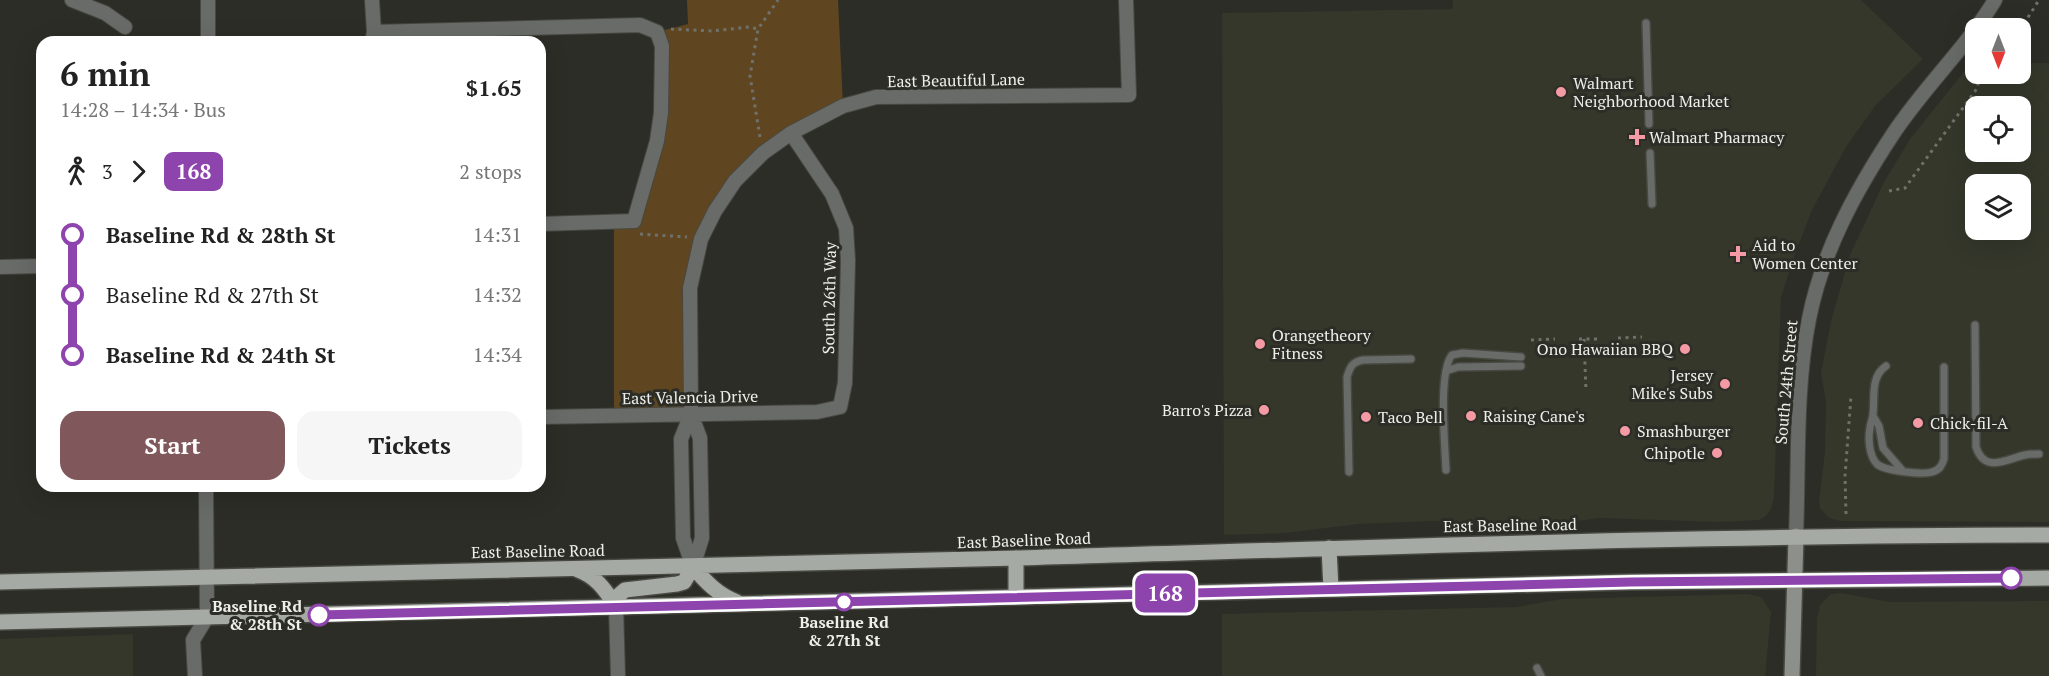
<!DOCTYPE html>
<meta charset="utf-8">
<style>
body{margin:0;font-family:"PT Serif",serif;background:#f6f6f6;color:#222;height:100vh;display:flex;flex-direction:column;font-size:22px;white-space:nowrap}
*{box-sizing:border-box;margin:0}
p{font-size:20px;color:#767676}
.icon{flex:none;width:33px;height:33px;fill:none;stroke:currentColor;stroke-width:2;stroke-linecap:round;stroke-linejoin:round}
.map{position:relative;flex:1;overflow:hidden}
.details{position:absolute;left:36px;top:36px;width:510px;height:456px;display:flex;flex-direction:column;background:#fff;border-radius:18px;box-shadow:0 6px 24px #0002}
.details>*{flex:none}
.badge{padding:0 12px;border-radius:9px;font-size:21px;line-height:39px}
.needle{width:39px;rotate:180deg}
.controls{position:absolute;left:1965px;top:18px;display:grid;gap:12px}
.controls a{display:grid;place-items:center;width:66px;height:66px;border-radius:12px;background:#fff;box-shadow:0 6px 24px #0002;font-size:30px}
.map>.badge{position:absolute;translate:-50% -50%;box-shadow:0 0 0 3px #fff}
.legs{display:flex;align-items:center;gap:9px;height:66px;padding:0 24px;font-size:20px}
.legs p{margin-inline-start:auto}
.summary{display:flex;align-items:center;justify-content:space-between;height:102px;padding:0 24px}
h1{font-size:33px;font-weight:700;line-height:45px}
.cta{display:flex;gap:12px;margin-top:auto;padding:12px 24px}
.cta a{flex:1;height:69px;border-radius:18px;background:#80585c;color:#fff;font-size:24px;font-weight:700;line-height:69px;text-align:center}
.cta a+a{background:#f6f6f6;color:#222}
ul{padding:0 24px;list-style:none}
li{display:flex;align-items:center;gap:21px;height:60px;font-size:22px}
li i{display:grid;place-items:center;width:9px;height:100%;margin:0 8px;background:currentColor}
li i::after{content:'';width:15px;height:15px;margin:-8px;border:4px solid;border-radius:50%;background:#fff}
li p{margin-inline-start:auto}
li:first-child i{background:linear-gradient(#0000 50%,currentColor 0)}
li:last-child i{background:linear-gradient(currentColor 50%,#0000 0)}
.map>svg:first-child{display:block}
.built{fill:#34372a;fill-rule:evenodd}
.green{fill:#5f4621}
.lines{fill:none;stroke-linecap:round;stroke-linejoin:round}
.service-casing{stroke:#474841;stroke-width:10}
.minor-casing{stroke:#474841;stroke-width:16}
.secondary-casing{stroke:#474841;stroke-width:18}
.primary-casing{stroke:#474841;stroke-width:18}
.path{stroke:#70716a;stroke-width:3;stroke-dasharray:3 4.5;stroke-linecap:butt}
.service{stroke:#696b69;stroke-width:7}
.minor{stroke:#696b69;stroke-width:14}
.secondary{stroke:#8c8f8a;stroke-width:15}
.primary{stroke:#a6aaa4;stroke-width:15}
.line-1-casing{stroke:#fff;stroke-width:14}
.line-1{stroke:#8e44ad;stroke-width:9}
.poi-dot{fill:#f49aa4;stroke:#2c2d26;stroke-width:2}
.stop-1-dot{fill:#fff;stroke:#8e44ad;stroke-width:3}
.labels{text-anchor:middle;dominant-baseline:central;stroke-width:6;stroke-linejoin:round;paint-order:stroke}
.street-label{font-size:16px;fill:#eeefea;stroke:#2c2d26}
.poi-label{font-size:16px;fill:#eeefea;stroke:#2c2d26;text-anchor:start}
.stop-label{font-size:16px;font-weight:bold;fill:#eeefea;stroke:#2c2d26;text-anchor:end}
</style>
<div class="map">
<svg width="2049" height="676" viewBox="0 0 2049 676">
<rect width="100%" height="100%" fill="#2c2d26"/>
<path class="built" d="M 1453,0 L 1861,0 L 1923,59 L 1875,106 L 1846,147 L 1812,210 L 1795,254 L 1781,297 L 1774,497 L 1771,509 L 1766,516 L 1759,520 L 1719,522 L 1599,518 L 1541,526 L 1433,521 L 1359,524 L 1285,533 L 1224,535 L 1222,13 L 1453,9 Z
M 1975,58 L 1976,74 L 2020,74 L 2021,63 L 2049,63 L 2049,522 L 1840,521 L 1829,518 L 1820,508 L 1819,502 L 1825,451 L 1826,402 L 1821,373 L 1831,321 L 1850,255 L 1884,182 L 1910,139 ZM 1976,106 L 2020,106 L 2020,152 L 1976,152 ZM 1976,184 L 2020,184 L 2020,230 L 1976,230 Z
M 1841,593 L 1890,602 L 2049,601 L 2049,676 L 1816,676 L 1817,618 L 1820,605 L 1831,594 Z
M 1748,594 L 1761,597 L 1771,612 L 1765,676 L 1222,676 L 1222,614 L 1516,607 L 1562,599 Z
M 133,634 L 133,676 L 0,676 L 0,639 Z"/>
<path class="green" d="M 687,0 L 838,0 L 843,106 L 791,133 L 735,181 L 694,262 L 691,414 L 614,415 L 614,222 L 634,221 L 657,141 L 657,32 L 688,24 Z"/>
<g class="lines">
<g class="service-casing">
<path id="service" d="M 1646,23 L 1649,124
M 1650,153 L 1652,204
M 1975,325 L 1976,447 C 1985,474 2006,459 2025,455 C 2030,454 2035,454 2039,454
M 1886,366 C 1870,377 1875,397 1873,414 C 1873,419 1870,423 1870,428 C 1868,438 1869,456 1877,464 C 1885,471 1922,475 1932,472 C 1940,470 1942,465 1944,459 L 1944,367
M 1446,371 L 1458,367 L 1521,366
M 1873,416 L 1879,426 L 1883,448 L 1902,470
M 1446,470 C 1445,446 1438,372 1452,355 L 1463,353 L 1521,357
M 1349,472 L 1347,377 C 1350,367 1352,362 1363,360 L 1411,359
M 1537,668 L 1541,676"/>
</g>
<g class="minor-casing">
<path id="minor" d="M 72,0 L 105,13 L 125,27
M 374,32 L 640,25 L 657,32 L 662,46 L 661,113 L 657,141 L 634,221 L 540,224
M 208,42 L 208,0
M 372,42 L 374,32 L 372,0
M 0,267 L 42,266
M 691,414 L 681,439 L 683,538 L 693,567
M 540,417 L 817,412 L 840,407 L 845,383 L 848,260 L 846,228 L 832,194 L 791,133
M 1796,536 C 1799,464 1795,390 1809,319 C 1822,252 1856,190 1893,134 C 1924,87 1966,48 1995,0
M 693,567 L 702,538 L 700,438 L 691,414 L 690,288 L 701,239 L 715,211 L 735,181 L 763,153 L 791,133 L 843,106 L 876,97 L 1129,95 L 1126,0
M 616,606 L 618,676
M 195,676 L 193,640 L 207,617 L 206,486"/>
</g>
<g class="secondary-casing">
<path id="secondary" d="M 1792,676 L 1796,536"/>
</g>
<g class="primary-casing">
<path id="primary" d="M 1329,548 L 1331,589
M 693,567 C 706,582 718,595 737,602
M 578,570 C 597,577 605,590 616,606
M 0,582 C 340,573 680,569 1019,558 C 1363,548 1706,535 2049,535
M 1016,597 L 1016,558
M 616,606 L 618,596 L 625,590 L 677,584 L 684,582 L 693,567
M 0,622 L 1631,582 L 2049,578"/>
</g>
<path class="path" d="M 671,29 L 712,31 L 749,27 L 758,29
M 2020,30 L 2039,0
M 760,137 L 750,76 L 758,29 L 778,0
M 1889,191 L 1905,188 L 1978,87 L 1978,75 L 1969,71
M 640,234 L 687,237
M 1618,338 L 1642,337
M 1579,339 L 1598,339
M 1584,339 L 1586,391
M 1531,340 L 1555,339
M 1846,514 L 1845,476 L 1851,396"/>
<use href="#service" class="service"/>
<use href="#minor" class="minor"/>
<use href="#secondary" class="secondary"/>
<use href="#primary" class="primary"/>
</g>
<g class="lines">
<g class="line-1-casing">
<path id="line-1" d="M 319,615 L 1631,582 L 2011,578"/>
</g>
<use href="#line-1" class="line-1"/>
</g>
<g class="poi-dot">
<circle cx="1561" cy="92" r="6"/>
<path d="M1634 128h6v6h6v6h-6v6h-6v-6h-6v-6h6z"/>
<path d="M1735 245h6v6h6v6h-6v6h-6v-6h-6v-6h6z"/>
<circle cx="1260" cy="344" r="6"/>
<circle cx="1685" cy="349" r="6"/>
<circle cx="1725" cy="384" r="6"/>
<circle cx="1264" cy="410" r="6"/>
<circle cx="1471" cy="416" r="6"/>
<circle cx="1366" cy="417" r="6"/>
<circle cx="1918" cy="423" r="6"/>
<circle cx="1625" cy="431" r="6"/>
<circle cx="1717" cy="453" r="6"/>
</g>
<g class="stop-1-dot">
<circle cx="2011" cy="578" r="10"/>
<circle cx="844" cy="602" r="8"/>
<circle cx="319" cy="615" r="10"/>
</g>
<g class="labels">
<g class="street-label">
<text transform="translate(956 80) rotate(-1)">East Beautiful Lane</text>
<text transform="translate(829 298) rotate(-89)">South 26th Way</text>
<text transform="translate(1786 382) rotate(-85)">South 24th Street</text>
<text transform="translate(690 397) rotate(-1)">East Valencia Drive</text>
<text transform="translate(1510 525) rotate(-1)">East Baseline Road</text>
<text transform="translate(1024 540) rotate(-2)">East Baseline Road</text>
<text transform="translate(538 551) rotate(-1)">East Baseline Road</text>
</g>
<g class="poi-label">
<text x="1573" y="83">Walmart<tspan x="1573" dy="18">Neighborhood Market</tspan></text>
<text x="1649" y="137">Walmart Pharmacy</text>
<text x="1752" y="245">Aid to<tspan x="1752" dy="18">Women Center</tspan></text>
<text x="1272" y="335">Orangetheory<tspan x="1272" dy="18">Fitness</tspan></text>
<text x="1673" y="349" text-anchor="end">Ono Hawaiian BBQ</text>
<text x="1713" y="375" text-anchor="end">Jersey<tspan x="1713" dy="18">Mike's Subs</tspan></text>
<text x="1252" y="410" text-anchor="end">Barro's Pizza</text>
<text x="1483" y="416">Raising Cane's</text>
<text x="1378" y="417">Taco Bell</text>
<text x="1930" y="423">Chick-fil-A</text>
<text x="1637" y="431">Smashburger</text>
<text x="1705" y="453" text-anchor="end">Chipotle</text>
</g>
<g class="stop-label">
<text x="302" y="606">Baseline Rd<tspan x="302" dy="18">&amp; 28th St</tspan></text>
<text x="844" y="622" text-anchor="middle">Baseline Rd<tspan x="844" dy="18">&amp; 27th St</tspan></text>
</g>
</g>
</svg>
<div class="controls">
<a><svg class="needle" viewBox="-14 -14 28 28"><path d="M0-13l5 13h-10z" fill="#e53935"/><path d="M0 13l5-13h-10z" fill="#767676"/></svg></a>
<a><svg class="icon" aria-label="locate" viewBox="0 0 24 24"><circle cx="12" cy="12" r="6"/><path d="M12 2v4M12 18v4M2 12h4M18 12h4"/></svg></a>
<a><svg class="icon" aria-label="layers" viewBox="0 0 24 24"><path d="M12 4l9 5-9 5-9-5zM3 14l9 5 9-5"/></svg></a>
</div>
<b class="badge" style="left:1165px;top:593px;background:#8e44ad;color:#fff">168</b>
<section class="details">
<div class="summary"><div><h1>6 min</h1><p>14:28 – 14:34 · Bus</p></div><b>$1.65</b></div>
<div class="legs"><svg class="icon" aria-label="walk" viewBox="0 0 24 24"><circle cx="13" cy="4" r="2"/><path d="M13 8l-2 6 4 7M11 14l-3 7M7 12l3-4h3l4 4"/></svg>3<svg class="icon" aria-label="forward" viewBox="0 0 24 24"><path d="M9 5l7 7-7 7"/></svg><b class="badge" style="background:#8e44ad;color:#fff">168</b><p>2 stops</p></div>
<ul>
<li><i style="color:#8e44ad"></i><b>Baseline Rd &amp; 28th St</b><p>14:31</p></li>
<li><i style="color:#8e44ad"></i><span>Baseline Rd &amp; 27th St</span><p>14:32</p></li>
<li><i style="color:#8e44ad"></i><b>Baseline Rd &amp; 24th St</b><p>14:34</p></li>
</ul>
<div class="cta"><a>Start</a><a>Tickets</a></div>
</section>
</div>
